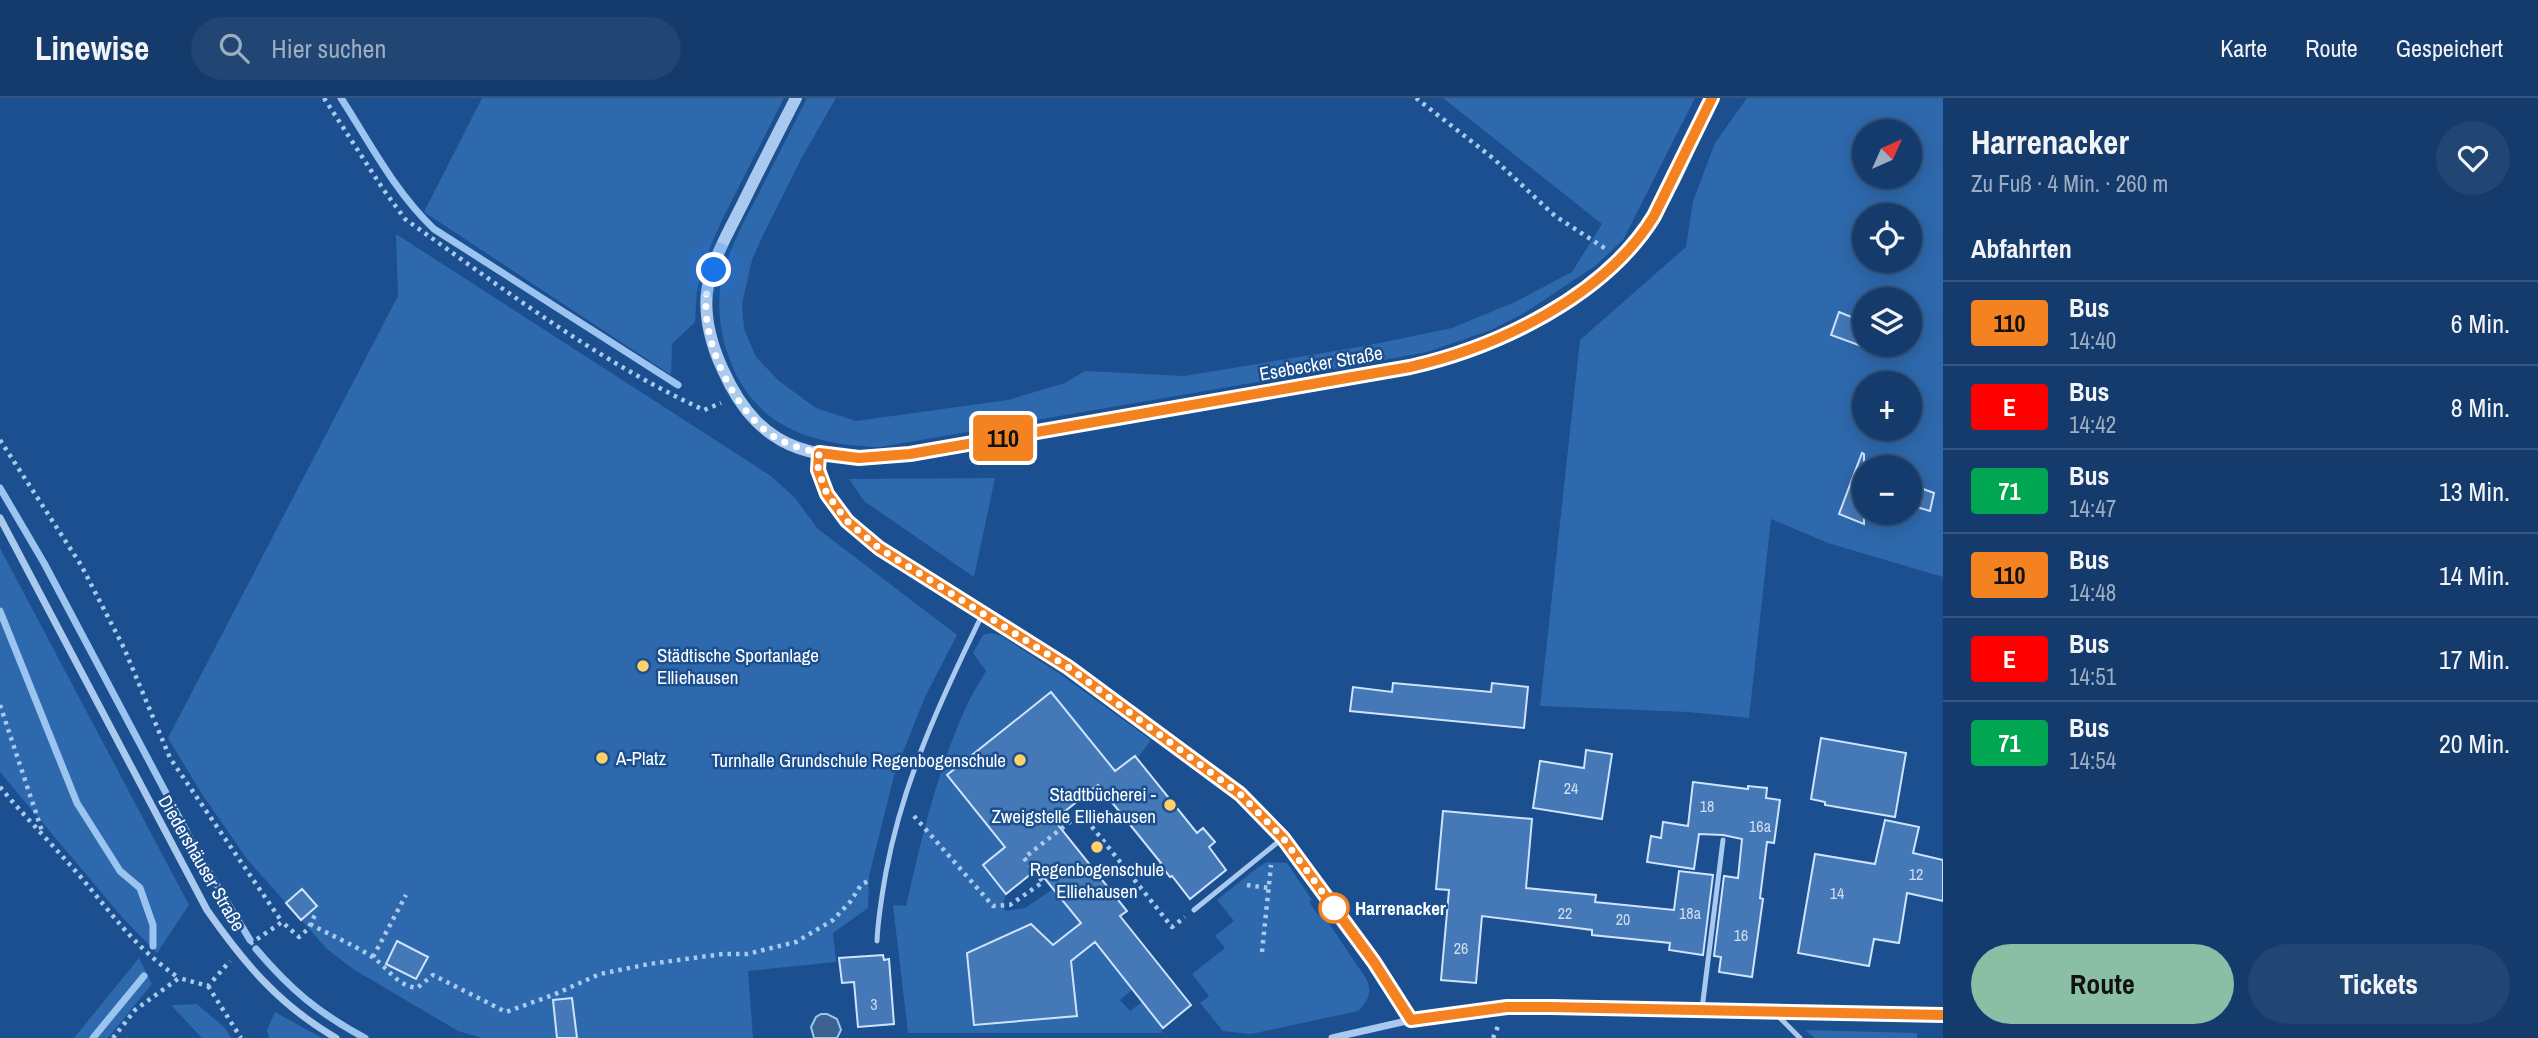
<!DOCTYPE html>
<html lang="de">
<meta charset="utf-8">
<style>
body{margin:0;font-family:"Archivo Narrow",sans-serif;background:#214673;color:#f1f3f6;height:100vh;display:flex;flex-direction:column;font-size:26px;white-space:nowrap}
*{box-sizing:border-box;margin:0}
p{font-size:23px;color:#9dadc1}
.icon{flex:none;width:38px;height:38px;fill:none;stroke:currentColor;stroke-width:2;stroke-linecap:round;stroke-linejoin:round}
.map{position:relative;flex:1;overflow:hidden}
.panel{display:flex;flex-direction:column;background:#143b6b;width:595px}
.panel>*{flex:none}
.badge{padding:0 14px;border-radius:5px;font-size:24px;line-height:46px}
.needle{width:46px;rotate:45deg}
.controls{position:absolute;left:1852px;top:21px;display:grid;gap:14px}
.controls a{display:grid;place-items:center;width:70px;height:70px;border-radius:50%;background:#143b6b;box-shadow:0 4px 18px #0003,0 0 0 2px #33557e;font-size:35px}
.you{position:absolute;width:35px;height:35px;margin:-18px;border:5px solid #fff;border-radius:50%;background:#1a73e8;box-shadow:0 0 0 10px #1a73e833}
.map>.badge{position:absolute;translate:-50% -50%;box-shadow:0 0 0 4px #fff}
h2{padding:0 28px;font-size:26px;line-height:63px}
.round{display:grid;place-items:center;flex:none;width:74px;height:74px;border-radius:37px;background:#214673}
.summary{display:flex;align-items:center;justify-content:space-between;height:119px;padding:0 28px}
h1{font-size:33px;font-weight:700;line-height:52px}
.cta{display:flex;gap:14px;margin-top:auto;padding:14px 28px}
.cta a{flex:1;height:80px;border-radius:42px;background:#8abfa5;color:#111;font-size:28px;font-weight:700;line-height:80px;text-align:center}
.cta a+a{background:#214673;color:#f1f3f6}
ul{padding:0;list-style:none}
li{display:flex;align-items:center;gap:21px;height:84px;padding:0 28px;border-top:2px solid #33557e}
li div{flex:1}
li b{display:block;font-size:26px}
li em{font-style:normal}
li .badge{min-width:77px;font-weight:700;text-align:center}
header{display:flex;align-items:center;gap:42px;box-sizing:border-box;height:98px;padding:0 35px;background:#143b6b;border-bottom:2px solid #33557e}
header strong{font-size:33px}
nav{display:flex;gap:38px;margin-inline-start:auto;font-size:24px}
.search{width:490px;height:63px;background:#214673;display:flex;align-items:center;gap:18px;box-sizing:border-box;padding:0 24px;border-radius:38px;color:#9dadc1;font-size:26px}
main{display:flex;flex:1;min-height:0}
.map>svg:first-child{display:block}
.green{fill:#2e69ad;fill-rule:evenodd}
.water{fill:#3c6290;stroke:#9cc4f0;stroke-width:2}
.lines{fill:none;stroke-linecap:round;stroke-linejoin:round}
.stream{stroke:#9cc4f0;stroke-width:7}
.building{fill:#4478b7;stroke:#cfe3fa;stroke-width:2}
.path{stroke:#a9c9ee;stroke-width:4.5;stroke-dasharray:3.5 5;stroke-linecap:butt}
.service{stroke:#a9c9ee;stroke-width:5}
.minor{stroke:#a9c9ee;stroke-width:7}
.tertiary{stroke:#a9c9ee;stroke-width:12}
.line-casing{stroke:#fff;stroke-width:16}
.line{stroke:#f58220;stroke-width:10}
.walk{stroke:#fff;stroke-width:7;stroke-dasharray:0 12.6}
.poi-dot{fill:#ffd166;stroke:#1b4f8f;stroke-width:2.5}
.stop-dot{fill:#fff;stroke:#f58220;stroke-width:3.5}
.labels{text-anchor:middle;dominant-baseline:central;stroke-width:5;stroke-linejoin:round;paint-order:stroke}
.number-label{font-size:16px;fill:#d0dded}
.street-label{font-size:19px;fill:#fff;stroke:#1b4f8f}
.poi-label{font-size:19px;fill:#fff;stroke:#1b4f8f;text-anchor:start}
.stop-label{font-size:19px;font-weight:bold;fill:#fff;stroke:#1b4f8f;text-anchor:start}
</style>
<header>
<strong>Linewise</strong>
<div class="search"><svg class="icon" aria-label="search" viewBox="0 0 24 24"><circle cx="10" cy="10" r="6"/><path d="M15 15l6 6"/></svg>Hier suchen</div>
<nav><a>Karte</a><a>Route</a><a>Gespeichert</a></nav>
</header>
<main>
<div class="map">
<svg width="1943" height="940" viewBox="0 0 1943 940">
<rect width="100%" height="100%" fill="#1b4f8f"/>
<path class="green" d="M 482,0 L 784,0 L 724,118 L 705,161 L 697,191 L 695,224 L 672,246 L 671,277 L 424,114 Z
M 807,0 L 836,0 L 802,59 L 764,135 L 752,162 L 742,206 L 744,231 L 756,259 L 779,283 L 816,310 L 856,323 L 1008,302 L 1065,285 L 1085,273 L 1184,278 L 1365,248 L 1452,230 L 1515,204 L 1572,174 L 1602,126 L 1443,0 L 1695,0 L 1623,142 L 1595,168 L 1526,214 L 1491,232 L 1427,254 L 1373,264 L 880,349 C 810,347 753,329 728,257 C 720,234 717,208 721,184 C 728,153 744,123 759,95 C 775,63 791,32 807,0 Z
M 1747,0 L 1943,0 L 1943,479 L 1828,445 L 1771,421 L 1749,620 L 1688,614 L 1540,608 L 1580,242 L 1686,149 L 1693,103 L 1715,45 ZM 1864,33 L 1909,33 L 1909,79 L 1864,79 ZM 1864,117 L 1909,117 L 1909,163 L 1864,163 ZM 1864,201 L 1909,201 L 1909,247 L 1864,247 ZM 1864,285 L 1909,285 L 1909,331 L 1864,331 ZM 1864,369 L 1909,369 L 1909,415 L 1864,415 Z
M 396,136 L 771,378 L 795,400 L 818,431 L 957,537 L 925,599 L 895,674 L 869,778 L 868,810 L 833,835 L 836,864 L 748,873 L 753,940 L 482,940 L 458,933 L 353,871 L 327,851 L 247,761 L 202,696 L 168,640 L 398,198 Z
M 995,380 L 974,479 L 864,403 L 849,381 Z
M 0,450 L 189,807 L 157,855 L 122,819 L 0,674 Z
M 990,535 L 1000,537 L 1060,576 L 1151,642 L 1139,658 L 1134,658 L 1115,673 L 1094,647 L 990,730 L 1005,749 L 983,767 L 1006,796 L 1003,806 L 1005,813 L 1025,810 L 1053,791 L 1133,891 L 1120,902 L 1130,913 L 1142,904 L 1163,930 L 1161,935 L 908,935 L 893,807 L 906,808 C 921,743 936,677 963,616 C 969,601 978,587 986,573 L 973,555 L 983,537 Z
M 1267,764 L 1287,765 L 1312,802 L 1309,804 L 1318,817 L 1322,815 L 1367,882 C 1372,895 1368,904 1358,913 L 1251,936 L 1223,933 L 1200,905 L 1209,898 L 1192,876 L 1225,850 L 1215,838 L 1234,823 L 1217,802 L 1257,770 Z
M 139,860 L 152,886 L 108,940 L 74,940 Z
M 197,906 L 225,930 L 231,940 L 202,940 L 171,907 Z
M 275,914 L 322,940 L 269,940 L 267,932 Z
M 1805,932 L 1917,935 L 1917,940 L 1815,940 Z"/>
<path class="water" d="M 821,916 L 827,916 L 837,921 L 841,932 L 837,940 L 814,940 L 811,929 L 816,919 Z"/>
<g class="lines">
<path class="stream" d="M 341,0 C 370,45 395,94 434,131 L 678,287
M 0,390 L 44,465 L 200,759 L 250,842
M 0,513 L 77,705 L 120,773 L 140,790 L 153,827 L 153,848
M 256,851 C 290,891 318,915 365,940
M 93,940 L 144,878"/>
</g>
<path class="building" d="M 1839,214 L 1864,224 L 1864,249 L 1831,237 Z
M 1862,355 L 1864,356 L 1864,426 L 1839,416 Z
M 1915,388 L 1934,395 L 1930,413 L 1910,407 Z
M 1393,585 L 1491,594 L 1492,585 L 1528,589 L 1524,630 L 1350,613 L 1353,589 L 1392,594 Z
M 1051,594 L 1115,673 L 1135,658 L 1197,735 L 1203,730 L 1215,744 L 1209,749 L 1226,772 L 1190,801 L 1172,778 L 1170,779 L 1160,766 L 1161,765 L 1098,687 L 1054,722 L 1127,813 L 1120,818 L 1191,907 L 1163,930 L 1095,844 L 1071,863 L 1077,918 L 974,927 L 967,855 L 1031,826 L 1053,847 L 1081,825 L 1037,771 L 1006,796 L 983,767 L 1005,749 L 947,677 Z
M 1821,640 L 1906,655 L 1895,719 L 1825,707 L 1825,704 L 1811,701 Z
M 1586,652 L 1612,656 L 1602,721 L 1533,710 L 1540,663 L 1584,670 Z
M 1693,684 L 1748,691 L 1748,688 L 1767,690 L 1766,700 L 1780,702 L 1774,745 L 1767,744 L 1760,800 L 1763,801 L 1752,879 L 1719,874 L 1721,859 L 1714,858 L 1724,778 L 1738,780 L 1742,741 L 1723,737 L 1699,736 L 1694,771 L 1647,764 L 1651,738 L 1661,740 L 1663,724 L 1688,728 Z
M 1443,713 L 1532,721 L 1526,790 L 1596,797 L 1595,804 L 1674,812 L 1679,773 L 1713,777 L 1703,857 L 1669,852 L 1670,845 L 1592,837 L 1592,832 L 1482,818 L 1476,885 L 1441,882 L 1449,792 L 1436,791 Z
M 1885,722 L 1919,729 L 1913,755 L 1943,762 L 1943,803 L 1907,795 L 1899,845 L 1874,841 L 1869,868 L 1798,855 L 1815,756 L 1875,766 Z
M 302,791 L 317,808 L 301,822 L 286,805 Z
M 397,843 L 428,859 L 416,881 L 386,866 Z
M 883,857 L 884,862 L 889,861 L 894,926 L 858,929 L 854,884 L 842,885 L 839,860 Z
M 572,900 L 577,940 L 557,940 L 553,902 Z"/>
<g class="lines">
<path class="path" d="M 324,0 L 383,91 L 405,121 C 501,189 597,263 704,312 L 721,305
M 1416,0 L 1494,61 L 1555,118 L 1606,151
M 0,342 L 81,467 L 124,550 L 170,660 L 282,824
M 0,607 L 43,736
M 0,689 C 25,719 53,747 79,777 C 113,817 135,850 179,880
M 914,718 L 993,808 L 1010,807 L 1043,784 L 1024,760 L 1081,715 L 1172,829 L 1185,819
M 1247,787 L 1269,790
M 310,826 C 330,837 352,846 371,858 C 388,869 395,887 417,890 L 433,877 L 506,914 L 553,897 L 600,876 L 649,866 L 723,856 L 747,856 L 796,844 L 833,822 L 850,804 L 861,787 L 870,782
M 250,846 L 282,824 L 299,839 L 308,831 L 315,817
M 1262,854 L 1271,767
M 373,859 L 406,797
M 208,888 L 241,940
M 113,940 L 135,912 L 179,880 L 208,888 L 230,863
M 1493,940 L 1499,926"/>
<path class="service" d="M 1194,812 L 1283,740
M 877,843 C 878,819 882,797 886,774 C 903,682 942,599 983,515
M 1702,911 L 1723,742
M 1773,913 L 1800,940"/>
<path class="minor" d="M 819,355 L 818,371 L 826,396 L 847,423 L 879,450 L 1068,569 L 1240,696 L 1283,740 L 1374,864 L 1411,922
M 0,420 L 207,812 C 244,865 279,907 336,940
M 1332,940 L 1411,922 L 1506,909 L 1633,910 L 1943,917"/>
<path class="tertiary" d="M 796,0 C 778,35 760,70 743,105 C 729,133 711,163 707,194 C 704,220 712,249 723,272 C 762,360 823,364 910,356 L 1410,269 C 1488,252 1599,201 1645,133 C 1673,93 1691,44 1712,0"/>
</g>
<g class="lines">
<g class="line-casing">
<path id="line" d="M 1712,0 L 1654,118 C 1605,198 1498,249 1410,269 L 910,356 L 859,360 L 819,355 L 818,372 L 827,396 L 847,423 L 879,450 L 1068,569 L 1240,696 L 1283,740 L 1374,864 L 1411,922 L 1507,909 L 1551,909 L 1943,917"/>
</g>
<use href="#line" class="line"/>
<path class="walk" d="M 714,172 C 712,179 708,186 707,193 C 699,240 734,313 773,338 C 787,347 803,351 819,355 L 818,372 L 827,396 L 847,423 L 879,450 L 1068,569 L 1240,696 L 1283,740 L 1334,810"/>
</g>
<g class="poi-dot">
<circle cx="643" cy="568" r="7"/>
<circle cx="602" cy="660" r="7"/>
<circle cx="1020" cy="662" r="7"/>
<circle cx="1170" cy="707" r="7"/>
<circle cx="1097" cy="749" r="7"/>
</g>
<circle class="stop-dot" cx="1334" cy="810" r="14"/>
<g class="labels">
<g class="number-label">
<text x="1571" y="690">24</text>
<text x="1707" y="708">18</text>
<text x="1760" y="728">16a</text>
<text x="1916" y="776">12</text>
<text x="1837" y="795">14</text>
<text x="1565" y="815">22</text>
<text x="1690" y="815">18a</text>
<text x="1623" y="821">20</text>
<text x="1741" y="837">16</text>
<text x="1461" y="850">26</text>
<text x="874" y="906">3</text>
</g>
<g class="street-label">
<text transform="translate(1321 265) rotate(-10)">Esebecker Straße</text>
<text transform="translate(202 765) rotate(60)">Diedershäuser Straße</text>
</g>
<g class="poi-label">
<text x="657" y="557">Städtische Sportanlage<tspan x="657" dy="22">Elliehausen</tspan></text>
<text x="616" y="660">A-Platz</text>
<text x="1006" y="662" text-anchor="end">Turnhalle Grundschule Regenbogenschule</text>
<text x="1156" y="696" text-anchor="end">Stadtbücherei -<tspan x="1156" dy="22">Zweigstelle Elliehausen</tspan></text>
<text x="1097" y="771" text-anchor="middle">Regenbogenschule<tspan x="1097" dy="22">Elliehausen</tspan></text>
</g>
<g class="stop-label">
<text x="1355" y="810">Harrenacker</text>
</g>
</g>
</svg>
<div class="controls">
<a><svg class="needle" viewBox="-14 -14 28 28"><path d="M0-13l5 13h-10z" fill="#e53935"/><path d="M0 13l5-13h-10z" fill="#9dadc1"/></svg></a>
<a><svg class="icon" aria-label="locate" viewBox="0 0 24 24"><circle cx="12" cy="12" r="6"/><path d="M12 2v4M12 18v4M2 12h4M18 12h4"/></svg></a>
<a><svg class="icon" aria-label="layers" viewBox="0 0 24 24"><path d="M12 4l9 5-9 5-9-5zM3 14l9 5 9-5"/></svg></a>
<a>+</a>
<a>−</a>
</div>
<div class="you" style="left:714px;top:172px"></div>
<b class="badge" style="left:1003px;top:340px;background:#f58220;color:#111">110</b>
</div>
<section class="panel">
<div class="summary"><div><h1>Harrenacker</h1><p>Zu Fuß · 4 Min. · 260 m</p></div><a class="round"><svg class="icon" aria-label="heart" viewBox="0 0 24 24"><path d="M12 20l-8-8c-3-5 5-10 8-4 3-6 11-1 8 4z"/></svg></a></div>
<h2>Abfahrten</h2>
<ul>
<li><span class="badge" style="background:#f58220;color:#111">110</span><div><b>Bus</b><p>14:40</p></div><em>6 Min.</em></li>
<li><span class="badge" style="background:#f00;color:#fff">E</span><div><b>Bus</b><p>14:42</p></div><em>8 Min.</em></li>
<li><span class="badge" style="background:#00a651;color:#fff">71</span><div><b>Bus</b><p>14:47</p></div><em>13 Min.</em></li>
<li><span class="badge" style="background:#f58220;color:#111">110</span><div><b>Bus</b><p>14:48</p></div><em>14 Min.</em></li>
<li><span class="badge" style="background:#f00;color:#fff">E</span><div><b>Bus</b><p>14:51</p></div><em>17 Min.</em></li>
<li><span class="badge" style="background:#00a651;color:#fff">71</span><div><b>Bus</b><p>14:54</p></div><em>20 Min.</em></li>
</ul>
<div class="cta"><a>Route</a><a>Tickets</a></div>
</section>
</main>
